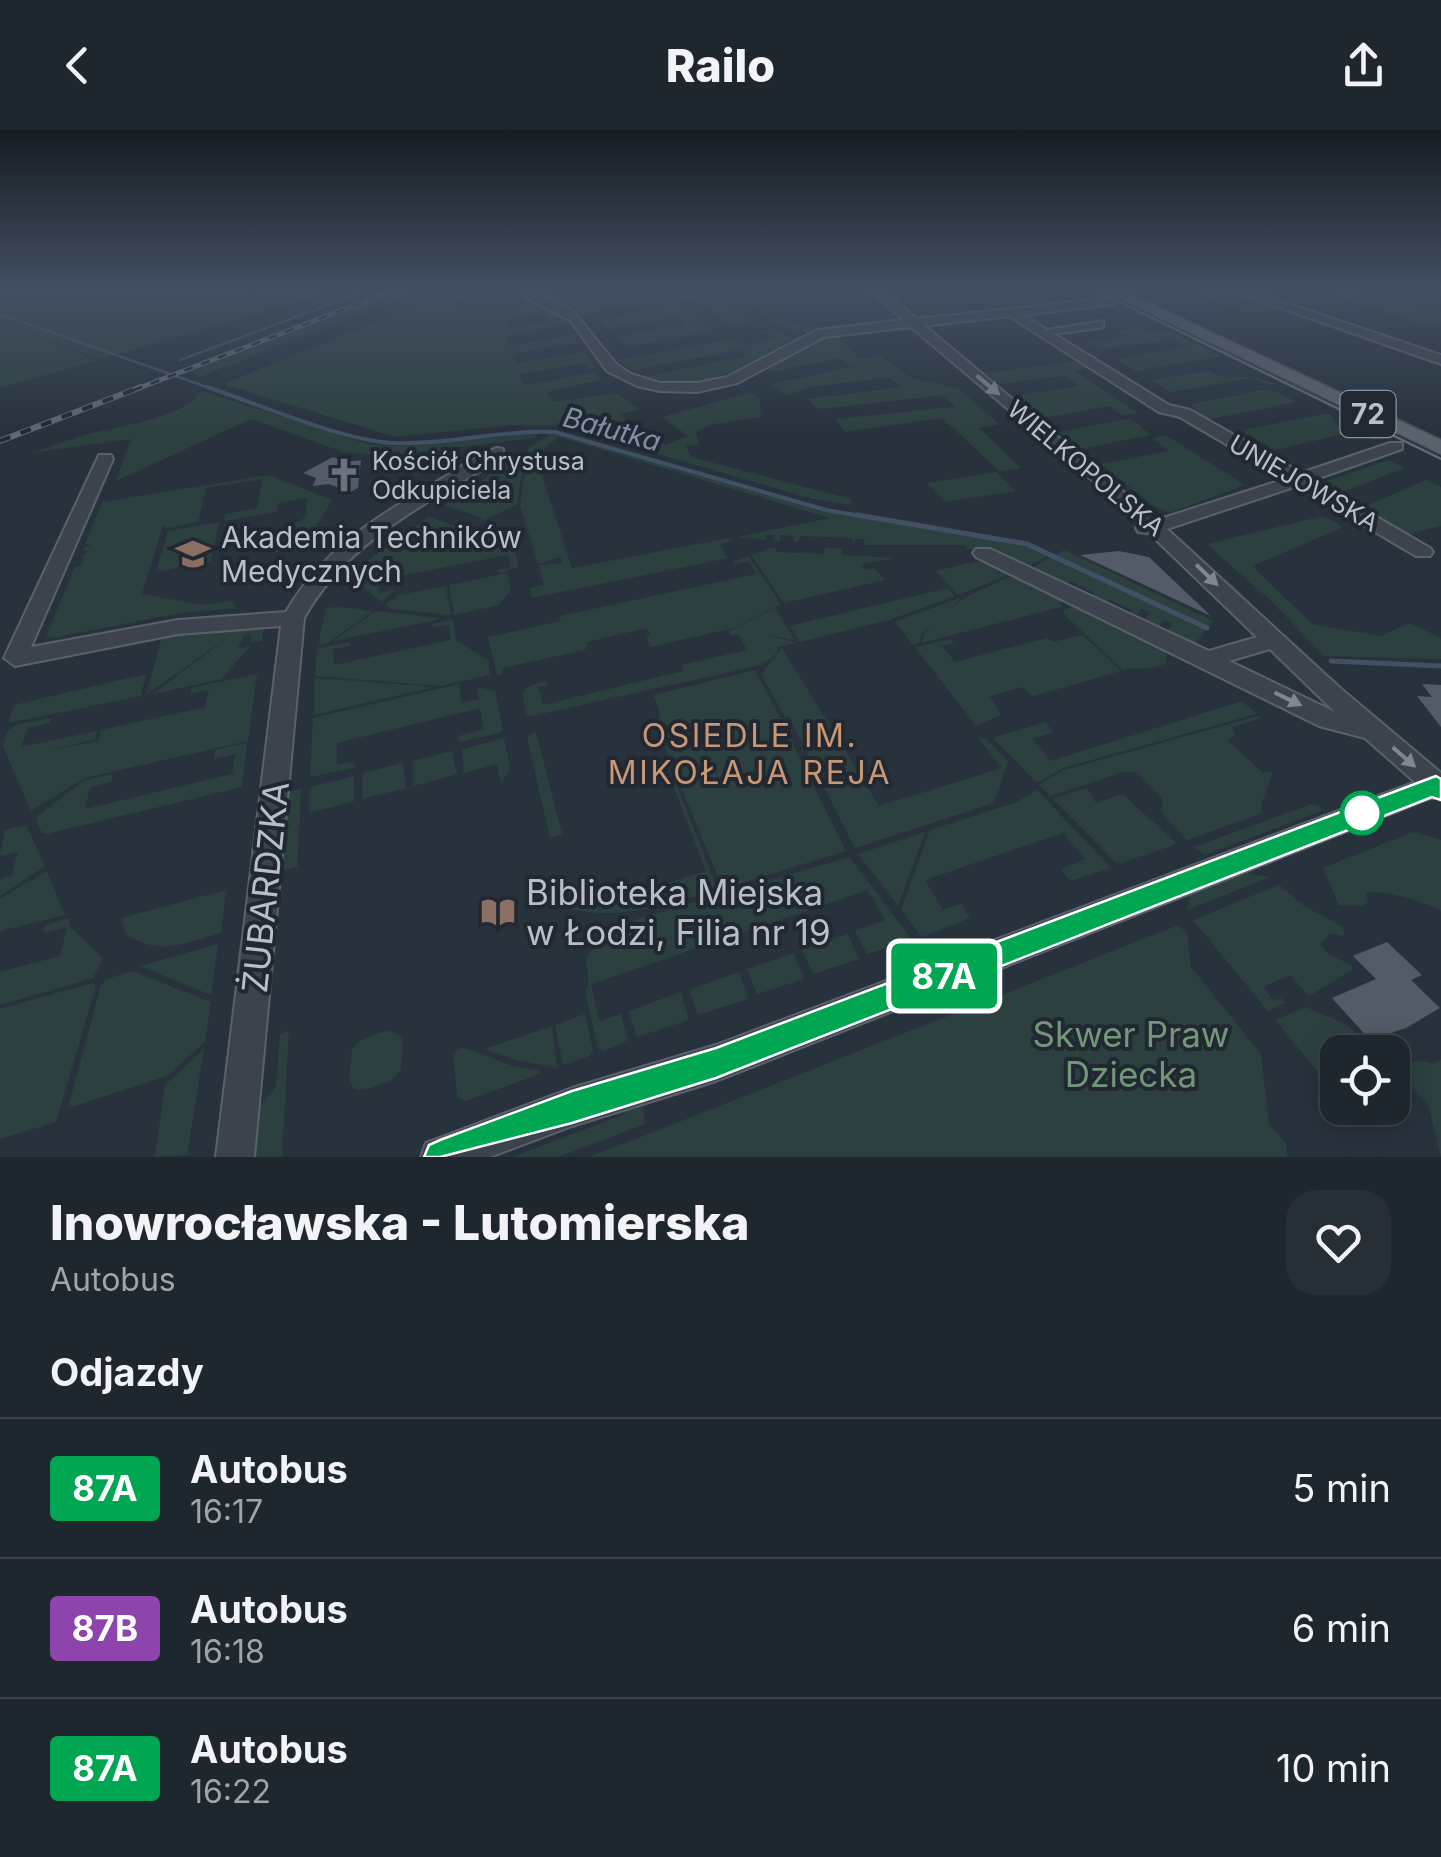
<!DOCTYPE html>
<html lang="pl">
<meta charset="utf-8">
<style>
body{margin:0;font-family:Inter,sans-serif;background:#262e36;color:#f1f3f6;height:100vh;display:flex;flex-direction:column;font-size:38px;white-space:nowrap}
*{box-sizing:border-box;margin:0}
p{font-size:32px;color:#a1a5aa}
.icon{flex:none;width:55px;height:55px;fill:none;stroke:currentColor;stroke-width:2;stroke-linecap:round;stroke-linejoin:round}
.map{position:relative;height:1027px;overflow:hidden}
.details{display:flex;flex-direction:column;background:#1e262e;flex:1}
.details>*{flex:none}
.badge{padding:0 20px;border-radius:8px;font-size:35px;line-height:65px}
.fabs{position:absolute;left:1320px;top:905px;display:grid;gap:20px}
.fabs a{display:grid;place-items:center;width:90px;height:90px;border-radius:20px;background:#1e262e;box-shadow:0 5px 25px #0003,0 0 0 2px #3c434a;font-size:50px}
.map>.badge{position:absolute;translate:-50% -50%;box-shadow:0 0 0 5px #fff}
h2{padding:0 50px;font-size:38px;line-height:90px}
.round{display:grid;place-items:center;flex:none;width:105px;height:105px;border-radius:30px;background:#262e36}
.summary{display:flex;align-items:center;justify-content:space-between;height:170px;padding:0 50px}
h1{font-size:48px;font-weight:800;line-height:75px}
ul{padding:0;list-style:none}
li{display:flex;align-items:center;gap:30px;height:140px;padding:0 50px;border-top:2px solid #3c434a}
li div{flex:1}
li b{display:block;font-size:38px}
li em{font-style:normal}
li .badge{min-width:110px;font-weight:700;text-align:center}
header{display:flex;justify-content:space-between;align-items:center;height:130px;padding:0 50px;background:#1e262e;font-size:45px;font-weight:800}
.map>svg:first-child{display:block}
.green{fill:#2d4040}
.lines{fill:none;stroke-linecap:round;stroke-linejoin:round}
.stream-far2{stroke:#415064;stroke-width:2.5}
.stream-far1{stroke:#415064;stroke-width:4}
.stream{stroke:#415064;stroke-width:5}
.building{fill:#525b67}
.minor-casing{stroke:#5a616b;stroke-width:4}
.major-casing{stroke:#484f59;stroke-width:3}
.minor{fill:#3c434d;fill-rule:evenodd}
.major{fill:#5a636d;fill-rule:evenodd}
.tram{stroke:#5f6874;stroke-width:2.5}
.rail-far1-casing{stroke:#5f6874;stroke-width:5}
.rail-casing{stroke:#5f6874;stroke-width:6}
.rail-far1{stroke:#212832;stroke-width:2.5;stroke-dasharray:9;stroke-linecap:butt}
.rail{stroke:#212832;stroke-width:4;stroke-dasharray:11;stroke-linecap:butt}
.oneway{fill:#808791}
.line{fill:#00a651;stroke:#fff;stroke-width:2.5}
.stop-dot{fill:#fff;stroke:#00a651;stroke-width:5}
.labels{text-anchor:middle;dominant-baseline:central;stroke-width:8;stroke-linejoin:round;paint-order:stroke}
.far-poi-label{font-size:25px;fill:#b8bfc8;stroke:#212832;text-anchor:start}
.far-street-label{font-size:25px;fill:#b8bfc8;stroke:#212832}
.shield{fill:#212832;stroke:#8b929b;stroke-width:2.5}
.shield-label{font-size:28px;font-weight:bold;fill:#b8bfc8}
.far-water-label{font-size:28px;font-style:italic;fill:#7d90a7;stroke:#212832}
.poi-label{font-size:30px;fill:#b8bfc8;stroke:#212832;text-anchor:start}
.neighbourhood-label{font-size:32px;letter-spacing:2.5px;fill:#c89773;stroke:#212832}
.near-street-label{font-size:35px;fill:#b8bfc8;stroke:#212832}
.near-poi-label{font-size:35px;fill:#b8bfc8;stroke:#212832;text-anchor:start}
.near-park-label{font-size:35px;fill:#73967a;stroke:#212832}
</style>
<header><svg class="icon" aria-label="back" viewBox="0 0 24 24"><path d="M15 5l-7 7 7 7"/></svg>Railo<svg class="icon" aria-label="share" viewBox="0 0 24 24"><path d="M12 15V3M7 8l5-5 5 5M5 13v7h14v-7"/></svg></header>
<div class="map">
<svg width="1441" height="1027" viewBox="0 0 1441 1027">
<rect width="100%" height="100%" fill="#28323d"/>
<path class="green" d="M 0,158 L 346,158 L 100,229 L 21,200 L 97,230 L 0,258 Z
M 403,158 L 427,158 L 200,247 L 191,242 Z
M 459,158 L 493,158 L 453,172 L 460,180 L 532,174 L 567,186 L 549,188 L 545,184 L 504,191 L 509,198 L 569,188 L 573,193 L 504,207 L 508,216 L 573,205 L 578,213 L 511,224 L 516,233 L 584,222 L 597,239 L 590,238 L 584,233 L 519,244 L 524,255 L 595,242 L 600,250 L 546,262 L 555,272 L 617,263 L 639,279 L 619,284 L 666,315 L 688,306 L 662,287 L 752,262 L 760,269 L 761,287 L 713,294 L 696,302 L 699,314 L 686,316 L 691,327 L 851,369 L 851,375 L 810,368 L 565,297 L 575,292 L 576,286 L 555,296 L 512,295 L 395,307 L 223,254 Z
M 589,158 L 602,161 L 642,158 L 635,163 L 644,163 L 655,172 L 583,184 L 528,160 Z
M 707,158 L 739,158 L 765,183 L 814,200 C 782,210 758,175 731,163 L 715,166 L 752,193 L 733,197 L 692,168 L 676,172 L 711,198 L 710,202 L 627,217 L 616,207 L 686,194 L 677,187 L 609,199 L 599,190 L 666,179 L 654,167 Z
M 1175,158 L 1223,158 L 1283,179 L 1247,183 Z
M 1315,158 L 1360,158 L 1441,182 L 1441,193 L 1429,197 Z
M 1142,198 L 1150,202 L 1168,200 L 1222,226 L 1135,241 L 1116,229 L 1189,216 L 1175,209 L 1101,220 L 1088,212 L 1126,207 L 1116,200 Z
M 767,200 L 794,208 C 745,236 706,264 644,247 L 747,226 L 739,220 L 632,240 L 618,230 L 733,209 L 745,215 L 779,207 L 760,201 Z
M 857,202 L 857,205 L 839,208 L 858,228 L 881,226 L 909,247 L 959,259 L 999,294 L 979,298 L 1021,338 L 999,341 L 942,288 L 845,302 L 835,289 L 955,277 L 944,265 L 818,279 L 808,269 L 901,257 L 891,247 L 811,257 L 785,265 L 770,254 L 851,237 L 840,228 L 772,242 L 767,238 L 813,210 Z
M 1082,231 L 1092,237 L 1076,241 L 1137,283 L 1122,285 L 1109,276 L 1043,288 L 1014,266 L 1079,256 L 1064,246 L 1000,254 L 986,243 Z
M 1208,241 C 1233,254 1244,239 1275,254 L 1267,255 L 1252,248 L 1170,262 L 1150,250 Z
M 1270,259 L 1297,272 L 1205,290 L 1191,274 Z
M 201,261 L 368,314 L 397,316 L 539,303 L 533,308 L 389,326 L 343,322 L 251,289 L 116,351 L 131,309 L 32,323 C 49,317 67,310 85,305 C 116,296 184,289 201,261 Z
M 1329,283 L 1340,298 L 1363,297 L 1384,307 L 1375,310 L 1356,301 L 1275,320 L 1241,300 Z
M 1131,288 L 1151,305 L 1080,319 L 1059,302 Z
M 553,302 L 809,376 L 1005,408 L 1052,424 L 1027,437 L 991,420 L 967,419 L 965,415 L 865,415 L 864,409 L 855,409 L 855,414 L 851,408 L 800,406 L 799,412 L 794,412 L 794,406 L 780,405 L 780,411 L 775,411 L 775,405 L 766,405 L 765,410 L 737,407 L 830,388 L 559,307 L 535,325 L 572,438 L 729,408 L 734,411 L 720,414 L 728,428 L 532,468 L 530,458 L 544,455 L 539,435 L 563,433 L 560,427 L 538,434 L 520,375 L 528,319 Z
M 1167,306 L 1245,355 L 1169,383 L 1151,374 L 1101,334 L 1169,321 L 1152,308 Z
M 525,321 L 517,375 L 478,392 L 482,388 L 445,375 Z
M 1388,330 L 1404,338 L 1335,365 L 1318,354 Z
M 996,342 L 1016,361 L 945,372 L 927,353 Z
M 268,345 L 332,370 L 305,416 L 333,410 L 325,415 L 272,423 L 274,406 L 306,387 L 307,368 L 278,373 L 276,382 L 224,391 L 225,384 L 258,378 L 262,349 L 206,358 L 198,392 L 166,398 L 163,395 L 142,464 L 203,475 L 231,471 L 237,478 L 179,483 L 53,508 L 46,506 L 75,437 L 81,436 L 84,428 L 79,427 L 85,425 L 87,421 L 82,420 L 91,414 L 85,414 L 102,372 Z
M 1426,350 L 1441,357 L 1441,396 L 1405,405 L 1359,379 Z
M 1323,386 L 1343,397 L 1252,436 L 1312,494 L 1381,506 L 1409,493 L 1441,508 L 1441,529 L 1324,526 L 1269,469 L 1207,414 Z
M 429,387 L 507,414 L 515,423 L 519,437 L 499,443 L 498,440 L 511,437 L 508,425 L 379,450 L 379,463 L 394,460 L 382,472 L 347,445 Z
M 219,392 L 211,431 L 156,442 L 168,401 Z
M 775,417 L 776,422 L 824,424 L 825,418 L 842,419 L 843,425 L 896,428 L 861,434 L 865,440 L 874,438 L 885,450 L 784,473 L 751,425 Z
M 1062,421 L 1067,421 L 1213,491 L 1193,516 L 1165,503 L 1173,494 L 1165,490 L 1156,499 L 1142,492 L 1150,483 L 1142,479 L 1133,488 L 1127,486 L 1132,480 L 1110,470 L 1104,475 L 1090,468 L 1095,463 L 1070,451 L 1064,456 L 1030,439 Z
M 749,427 L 781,474 L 733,498 L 651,517 L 646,506 L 650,505 L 648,500 L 643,499 L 587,512 L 585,520 L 502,538 L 502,544 L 497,545 L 488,507 L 561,491 L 560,486 L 756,444 L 749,431 L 736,434 L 734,431 Z
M 983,430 L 1015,442 L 958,465 L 935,441 Z
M 507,443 L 511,460 L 499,475 L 454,485 L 449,455 Z
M 1018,443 L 1061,465 L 1061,477 L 921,513 C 934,475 985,459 1018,443 Z
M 446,456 L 451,485 L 391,479 L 385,475 L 399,465 Z
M 948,458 L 955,466 L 889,490 L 800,512 L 789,496 Z
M 962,467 L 923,502 L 918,514 L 913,515 L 895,492 Z
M 1082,475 L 1165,519 L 1167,532 C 1151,543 1139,536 1123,540 L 1064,484 L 1064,479 Z
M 339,477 L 373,481 L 328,513 L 318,515 L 326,478 Z
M 775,478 L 795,510 L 765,505 L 797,513 L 778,517 L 776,524 L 761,535 L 532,586 L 526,584 L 522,563 L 531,555 L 546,551 L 547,555 L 538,557 L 543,575 L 683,541 L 682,535 L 747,520 L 738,504 L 730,506 L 729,501 Z
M 376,481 L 437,488 L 437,490 L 333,511 Z
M 453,489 L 456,510 L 489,531 L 489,545 L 441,556 L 315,546 L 317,518 L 350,512 L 350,516 L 333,519 L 334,535 L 451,510 L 448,495 L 433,498 L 432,494 Z
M 264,498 L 262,511 L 251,512 L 251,505 L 243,506 L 238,519 L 251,516 L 221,549 L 153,564 L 235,502 L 146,565 L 162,507 Z
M 1083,505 L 1121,541 L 1033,566 L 1023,557 L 990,566 L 1001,585 L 976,596 L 915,517 L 951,509 L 954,513 L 942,516 L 955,532 L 1047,508 L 1053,512 Z
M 782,518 L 879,676 L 1002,638 L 977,606 L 987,610 L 1008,631 L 994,673 L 855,718 L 789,587 L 785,587 L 761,544 Z
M 755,540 L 785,597 L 774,599 L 781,610 L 790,608 L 846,721 L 723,759 L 660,605 L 659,579 L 653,565 Z
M 146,544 L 141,566 L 8,593 L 14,575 Z
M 257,544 L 248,611 L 84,648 L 31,681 L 3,617 L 7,601 L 18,594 L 51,588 L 50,593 L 28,598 L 21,617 L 97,601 L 95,609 L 44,622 L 98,611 L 101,600 L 205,577 L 209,560 L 190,564 L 191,558 Z
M 315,548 L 434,557 L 314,585 Z
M 459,554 L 462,573 L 479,569 L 477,557 L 495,561 L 503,600 L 499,603 L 459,612 L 459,606 L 484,599 L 480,578 L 337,613 L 337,635 L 354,632 L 354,638 L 310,647 L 313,588 Z
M 1242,571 L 1256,584 L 1063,638 L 1037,653 L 993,608 L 1045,592 L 1054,602 L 1032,609 L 1051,631 Z
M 1258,586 L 1261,588 L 1232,597 L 1235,606 L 1227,610 L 1263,643 L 1273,642 L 1261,675 L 1262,683 L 1187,710 L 1161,682 L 1163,669 L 1137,642 L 1123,642 L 1050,666 L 1039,655 L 1064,640 Z
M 536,602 L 562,704 L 550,708 L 527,607 Z
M 504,608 L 510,639 L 501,653 L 497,634 L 464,643 L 462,619 Z
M 247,613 L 242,657 L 46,704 L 42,703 L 35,688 L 85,650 L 113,644 L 111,652 L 90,657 L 85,679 L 232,644 L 235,624 L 214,629 L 215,620 Z
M 452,621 L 457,644 L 413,656 L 413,631 Z
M 403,633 L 406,658 L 362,669 L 363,643 Z
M 354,646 L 354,671 L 309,683 L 309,660 L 314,656 Z
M 675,651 L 718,760 C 666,774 620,792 566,778 L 580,774 L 576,758 L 562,761 L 561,757 L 577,753 L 584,779 L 706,741 L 672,652 Z
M 1087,658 L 1096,673 L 1123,664 C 1140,682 1159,695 1177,714 L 1117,734 L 1053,669 Z
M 301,659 L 297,737 L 281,741 L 286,663 Z
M 1037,660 L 1111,738 L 1070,751 L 1061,739 L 1085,729 L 1063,703 L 925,750 L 943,780 L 961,774 L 970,788 L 922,807 L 901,780 L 930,700 L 1017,672 Z
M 1312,674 L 1320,676 L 1321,681 L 1205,725 L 1194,717 Z
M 26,695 L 45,736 L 0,766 L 0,749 L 11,746 L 18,722 L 0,726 L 5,700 Z
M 925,702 L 898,776 L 858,724 Z
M 1413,702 L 1441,710 L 1441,781 C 1417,769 1393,762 1366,762 L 1368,772 L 1362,776 L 1339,775 L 1323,738 Z
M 849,727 L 912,810 L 867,824 L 855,801 L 885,790 L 868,760 L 591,854 L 599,891 L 621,884 L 628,910 L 603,921 L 598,918 L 585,862 L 589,854 L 586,829 C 597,806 617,812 635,790 Z
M 47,741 L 65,785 L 0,801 L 0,769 Z
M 1245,743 L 1270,747 L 1187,780 L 1190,765 Z
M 1279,755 L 1304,776 L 1343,797 L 1344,805 L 1329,804 L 1320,814 L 1328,824 L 1351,835 L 1352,840 L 1309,866 L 1290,845 L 1263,857 L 1274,871 L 1281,868 L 1285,873 L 1268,881 L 1193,790 Z
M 226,760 L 221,803 C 183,813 161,827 126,804 L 121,788 Z
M 68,788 L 70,797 L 103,828 L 93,848 L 0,875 L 0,842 L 60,826 L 67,797 L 43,803 L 45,795 Z
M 1179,795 L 1187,804 L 1191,837 L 1261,924 L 1269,995 L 1286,1013 L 1287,1027 L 590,1027 Z
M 848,804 L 859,829 L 813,844 L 802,820 Z
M 218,814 L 211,865 L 140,836 Z
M 794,823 L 804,849 L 757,864 L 747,839 Z
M 132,841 L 211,872 L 205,912 L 167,946 L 68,978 L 101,855 L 107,849 Z
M 739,842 L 748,869 L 698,885 L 689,860 Z
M 92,853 L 96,856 L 56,992 L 0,1009 L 0,879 Z
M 681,862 L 689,890 L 637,907 L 629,881 Z
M 1306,877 L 1349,896 L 1365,913 L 1338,922 L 1337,965 L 1275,890 Z
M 585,884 L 593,920 L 589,926 L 563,935 L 555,895 Z
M 552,896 L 557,938 L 515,930 L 485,919 Z
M 289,900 L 282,1027 L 250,1027 L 255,982 L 276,957 L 280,904 Z
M 390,900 L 403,908 L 401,941 L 388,952 C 377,954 366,962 354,959 L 349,949 L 352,919 C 361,907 377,904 390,900 Z
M 462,917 L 513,936 L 539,940 L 540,944 L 465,971 L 457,966 L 453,924 Z
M 204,919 L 187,1025 L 155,1027 L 165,955 Z
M 1418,930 L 1433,934 L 1441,930 L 1441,1027 L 1428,974 L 1403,949 L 1405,935 Z
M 642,969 L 645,994 L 558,1027 L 513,1027 L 625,984 L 624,975 Z"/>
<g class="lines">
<path class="stream-far2" d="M 0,184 L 215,260
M 180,230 L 374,158"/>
<path class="stream-far1" d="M 207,257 C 258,274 343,311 393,313 C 447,315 500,300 555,302 L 826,380 L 873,388"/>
<path class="stream" d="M 858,385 L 1027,414 L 1207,498
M 1331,531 L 1441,536"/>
</g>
<path class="building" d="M 333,327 L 346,332 L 361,330 L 358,358 L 350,362 L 329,354 L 313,356 L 316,348 L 303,343 Z
M 1119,421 L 1149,427 L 1211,486 L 1080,425 Z
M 1422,554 L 1441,555 L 1441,597 L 1417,566 L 1432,567 Z
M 1387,812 L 1422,845 L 1411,850 L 1440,878 L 1406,898 L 1370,910 L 1332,868 L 1376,849 L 1353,826 Z"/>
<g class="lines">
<g class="minor-casing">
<path id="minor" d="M 516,158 L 529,158 L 573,181 L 617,235 L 631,244 L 660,253 L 697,253 L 727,247 L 817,200 L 904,190 L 866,158 L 879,158 L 917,189 L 1109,168 L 1115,172 L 1113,174 L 1023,185 L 1047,200 L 1103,191 L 1103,197 L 1099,198 L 1054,204 L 1169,275 L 1190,280 L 1301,343 L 1390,313 L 1402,313 L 1402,319 L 1313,350 L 1430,418 L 1433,422 L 1430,426 L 1416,426 L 1297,356 L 1167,399 L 1340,558 L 1441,643 L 1441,670 L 1433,667 L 716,951 L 572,996 L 490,1027 L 421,1027 L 426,1013 L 440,1008 L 572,958 L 716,915 L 1415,652 L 1365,608 L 1319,596 L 976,427 L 973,423 L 976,419 L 990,419 L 1209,521 L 1257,507 L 1149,403 L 1138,402 L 1136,398 L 1140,394 L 1110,365 L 911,197 L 824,207 L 737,253 L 697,262 L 660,261 L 637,256 L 607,241 L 571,191 L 529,169 ZM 1009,186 L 1159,282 L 1180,287 L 1285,349 L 1157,390 L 925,196 ZM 1270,519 L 1335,582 L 1229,531 Z
M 1224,158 L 1242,158 L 1441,225 L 1441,234 Z
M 497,318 L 503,319 L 503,327 C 430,372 347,410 304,488 L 254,1027 L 216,1027 L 281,496 L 178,504 L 15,536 L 4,528 L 99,325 L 111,325 L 113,329 L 31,517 L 178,490 L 286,482 C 322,419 382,383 443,348 C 460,338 478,324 497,318 Z"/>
</g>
<g class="major-casing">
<path id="major" d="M 1099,158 L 1117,158 L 1441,310 L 1441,324 Z"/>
</g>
<use href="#minor" class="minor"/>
<use href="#major" class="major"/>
<path class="tram" d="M 1091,158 L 1441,329"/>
<g class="rail-far1-casing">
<path id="rail-far1" d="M 134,260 L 400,158"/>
</g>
<g class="rail-casing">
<path id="rail" d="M 0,311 L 141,257"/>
</g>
<use href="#rail-far1" class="rail-far1"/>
<use href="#rail" class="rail"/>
</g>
<defs><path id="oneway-solid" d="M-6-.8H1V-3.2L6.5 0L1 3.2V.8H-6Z" transform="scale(2.5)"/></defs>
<g class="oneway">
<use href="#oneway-solid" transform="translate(988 255) rotate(40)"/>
<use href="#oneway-solid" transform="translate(1207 445) rotate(44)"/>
<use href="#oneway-solid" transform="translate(1288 569) rotate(26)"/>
<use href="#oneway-solid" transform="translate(1404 627) rotate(41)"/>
</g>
<linearGradient id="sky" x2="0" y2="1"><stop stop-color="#161c22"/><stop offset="0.52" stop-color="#424f62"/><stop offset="1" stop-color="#424f62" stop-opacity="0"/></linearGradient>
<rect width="1441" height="302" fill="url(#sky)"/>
<path class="line" d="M 1436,646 L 1441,649 L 1441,670 L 1432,667 L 716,948 L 572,993 L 440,1027 L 424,1027 L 429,1015 L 440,1010 L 572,961 L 716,918 Z"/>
<defs>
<g id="church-bare" transform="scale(2.7)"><path d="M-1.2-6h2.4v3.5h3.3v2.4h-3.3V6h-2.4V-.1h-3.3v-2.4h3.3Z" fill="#6b7280" stroke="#212832" stroke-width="2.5" paint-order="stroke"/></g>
<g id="university-bare" transform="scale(2.7)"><path d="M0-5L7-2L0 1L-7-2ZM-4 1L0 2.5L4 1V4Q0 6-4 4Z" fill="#8d6e63" stroke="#212832" stroke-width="2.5" paint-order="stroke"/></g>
<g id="library-bare" transform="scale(2.7)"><path d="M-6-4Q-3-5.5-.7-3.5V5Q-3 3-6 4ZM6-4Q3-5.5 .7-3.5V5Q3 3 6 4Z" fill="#8d6e63" stroke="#212832" stroke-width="2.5" paint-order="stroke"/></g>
</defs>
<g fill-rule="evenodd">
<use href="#church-bare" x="344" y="345"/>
<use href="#university-bare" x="193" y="424"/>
<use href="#library-bare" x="498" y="782"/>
</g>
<circle class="stop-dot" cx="1362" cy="683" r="20"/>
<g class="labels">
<g class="far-poi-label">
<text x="372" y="331">Kościół Chrystusa<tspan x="372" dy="29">Odkupiciela</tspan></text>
</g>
<g class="far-street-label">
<text transform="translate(1086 338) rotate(40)">WIELKOPOLSKA</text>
<text transform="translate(1304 353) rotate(30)">UNIEJOWSKA</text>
</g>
<rect class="shield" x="1340.5" y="261" width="55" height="46" rx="8"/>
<g class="shield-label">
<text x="1368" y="284">72</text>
</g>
<g class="far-water-label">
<text transform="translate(612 299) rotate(15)">Bałutka</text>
</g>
<g class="poi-label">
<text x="221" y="407">Akademia Techników<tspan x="221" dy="34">Medycznych</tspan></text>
</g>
<g class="neighbourhood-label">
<text x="750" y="605">OSIEDLE IM.<tspan x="750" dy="37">MIKOŁAJA REJA</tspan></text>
</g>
<g class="near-street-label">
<text transform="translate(265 757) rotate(-84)">ŻUBARDZKA</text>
</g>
<g class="near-poi-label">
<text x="526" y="762">Biblioteka Miejska<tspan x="526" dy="40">w Łodzi, Filia nr 19</tspan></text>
</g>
<g class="near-park-label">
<text x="1131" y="904">Skwer Praw<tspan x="1131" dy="40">Dziecka</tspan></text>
</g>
</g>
</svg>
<div class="fabs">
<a><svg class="icon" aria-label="locate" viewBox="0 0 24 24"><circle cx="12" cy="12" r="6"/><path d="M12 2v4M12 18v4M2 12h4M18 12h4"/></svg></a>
</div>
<b class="badge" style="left:944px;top:846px;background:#00a651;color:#fff">87A</b>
</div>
<section class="details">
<div class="summary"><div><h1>Inowrocławska - Lutomierska</h1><p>Autobus</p></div><a class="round"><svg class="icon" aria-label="heart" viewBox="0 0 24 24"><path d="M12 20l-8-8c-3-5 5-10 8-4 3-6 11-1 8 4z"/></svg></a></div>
<h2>Odjazdy</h2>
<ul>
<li><span class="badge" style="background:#00a651;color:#fff">87A</span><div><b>Autobus</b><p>16:17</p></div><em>5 min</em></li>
<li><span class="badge" style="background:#8e44ad;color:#fff">87B</span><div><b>Autobus</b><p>16:18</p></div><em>6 min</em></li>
<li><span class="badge" style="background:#00a651;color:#fff">87A</span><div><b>Autobus</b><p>16:22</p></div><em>10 min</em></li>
</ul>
</section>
